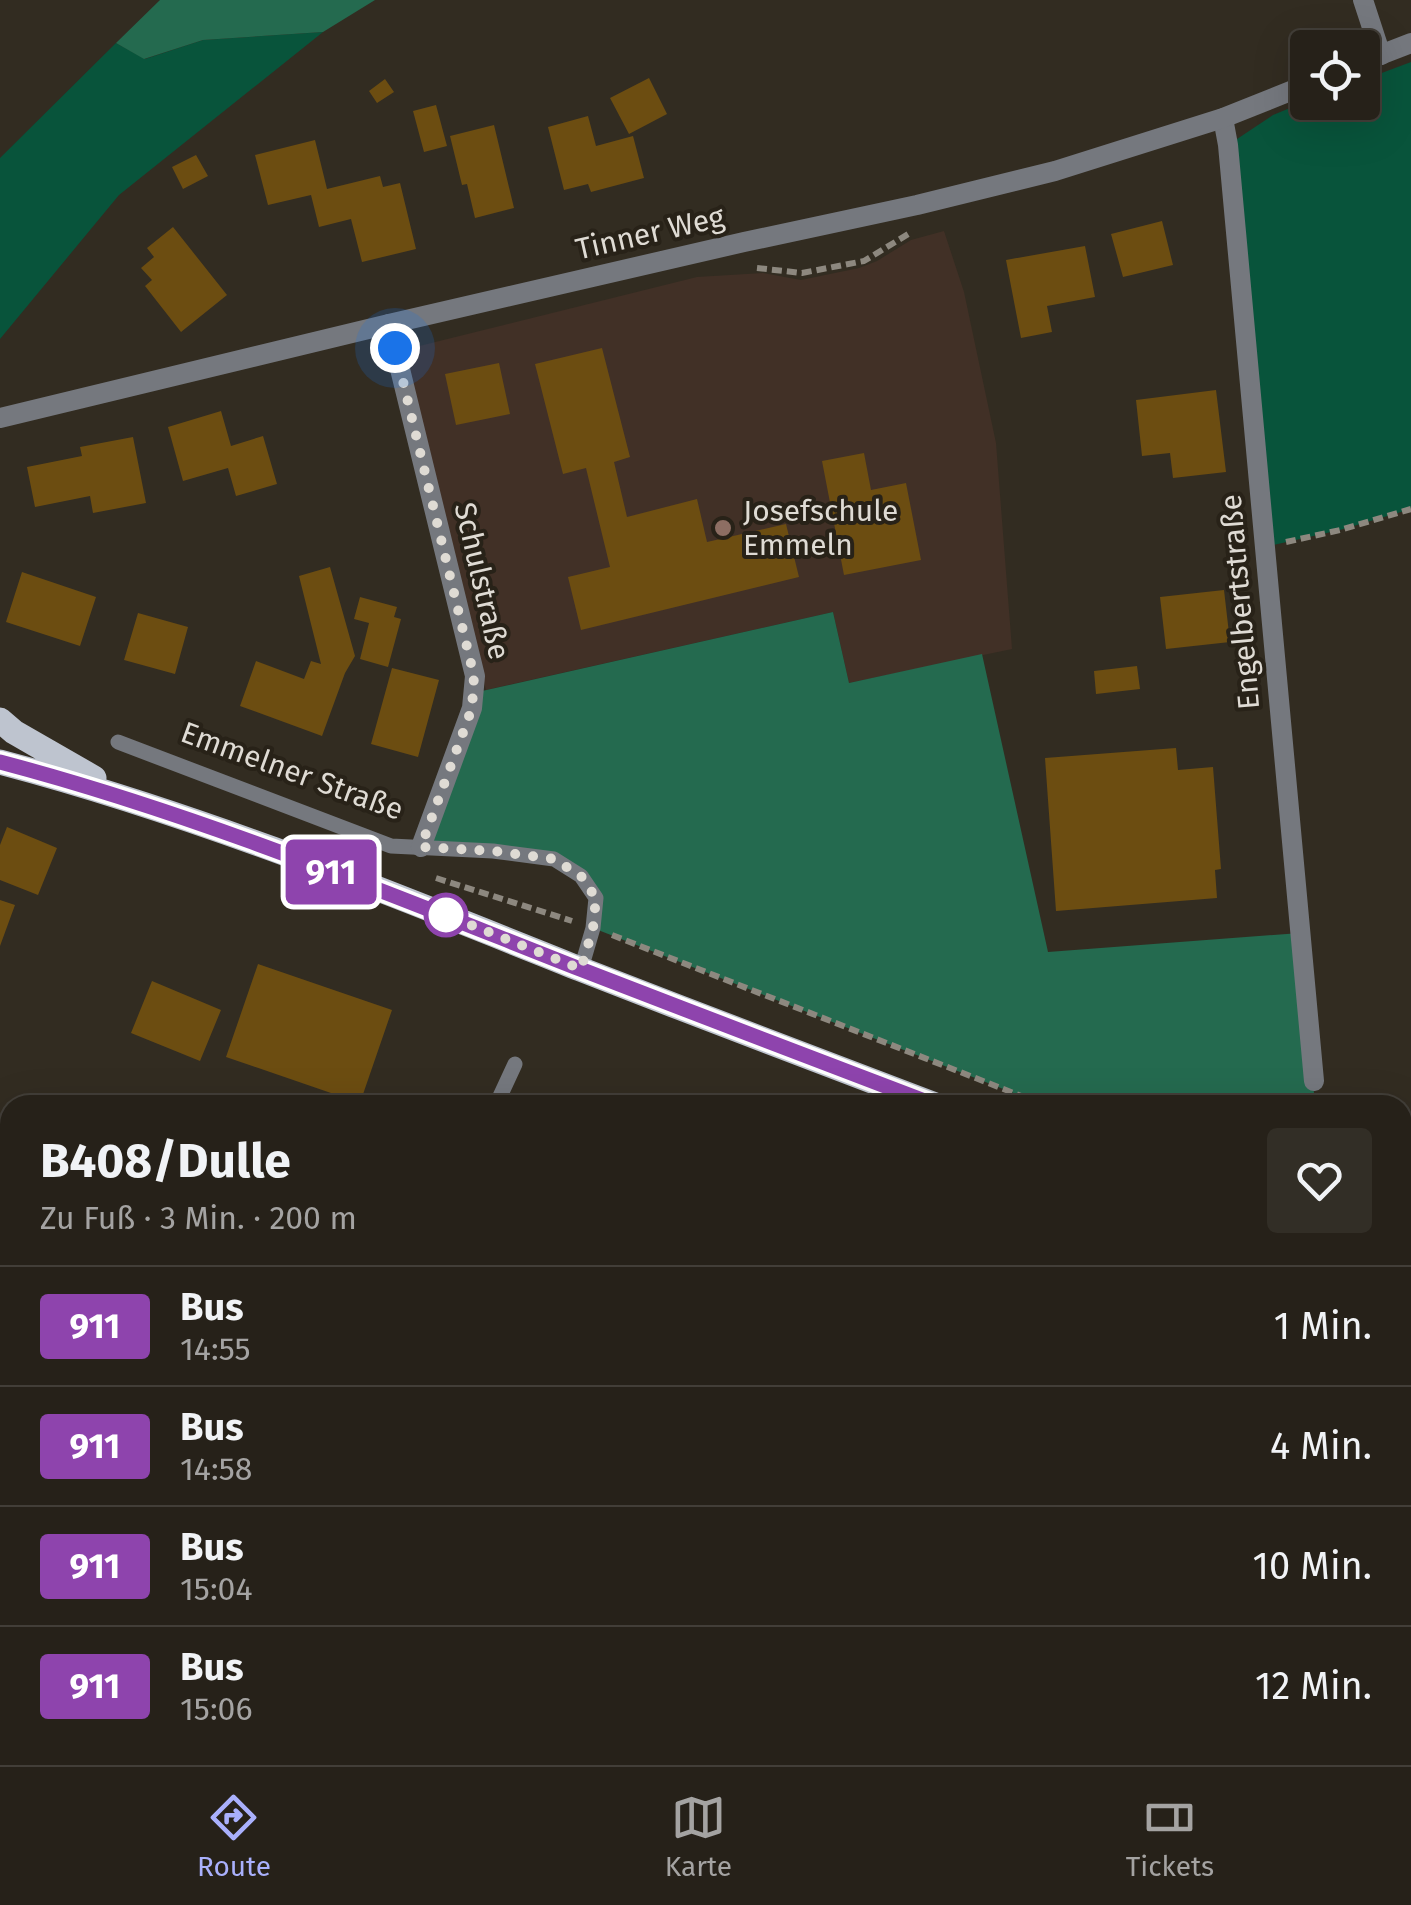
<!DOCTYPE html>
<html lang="de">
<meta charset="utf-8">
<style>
body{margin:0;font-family:"Fira Sans",sans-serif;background:#322e26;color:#f1f3f6;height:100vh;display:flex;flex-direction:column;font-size:38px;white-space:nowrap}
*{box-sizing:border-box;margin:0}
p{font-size:32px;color:#a4a3a2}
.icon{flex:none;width:55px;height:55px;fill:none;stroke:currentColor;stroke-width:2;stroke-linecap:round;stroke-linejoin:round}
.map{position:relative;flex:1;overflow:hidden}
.drawer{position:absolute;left:0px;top:1095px;width:1412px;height:670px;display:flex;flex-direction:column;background:#262119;border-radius:30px 30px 0 0;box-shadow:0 10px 40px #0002,0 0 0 2px #423e38}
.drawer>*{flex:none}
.badge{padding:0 20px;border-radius:8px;font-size:35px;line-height:65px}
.fabs{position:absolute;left:1290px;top:30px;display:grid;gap:20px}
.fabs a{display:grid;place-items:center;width:90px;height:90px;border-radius:10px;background:#262119;box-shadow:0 10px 40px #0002,0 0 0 2px #423e38;font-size:50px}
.you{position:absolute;width:50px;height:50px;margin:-25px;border:8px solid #fff;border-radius:50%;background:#1a73e8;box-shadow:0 0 0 15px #1a73e833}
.map>.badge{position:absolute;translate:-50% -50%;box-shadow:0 0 0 5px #fff}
.round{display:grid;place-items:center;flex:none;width:105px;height:105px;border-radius:10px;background:#322e26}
.overview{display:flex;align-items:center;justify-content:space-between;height:170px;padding:0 40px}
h1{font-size:48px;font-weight:700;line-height:75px}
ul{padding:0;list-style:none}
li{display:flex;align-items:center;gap:30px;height:120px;padding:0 40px;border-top:2px solid #423e38}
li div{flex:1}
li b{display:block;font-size:38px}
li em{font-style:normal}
li .badge{min-width:110px;font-weight:700;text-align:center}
.tab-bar{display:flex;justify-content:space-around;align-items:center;height:140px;border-top:2px solid #423e38;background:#262119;font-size:28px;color:#a4a3a2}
.tab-bar a{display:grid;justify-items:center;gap:5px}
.tab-bar .current{color:#a9b0fc}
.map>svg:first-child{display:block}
.education{fill:#413026}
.green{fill:#08543b}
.forest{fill:#246a4f}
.building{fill:#6c4d11}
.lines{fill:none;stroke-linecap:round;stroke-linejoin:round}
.path{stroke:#8d887f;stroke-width:6;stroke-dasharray:10 5;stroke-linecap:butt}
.service{stroke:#75787e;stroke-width:15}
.minor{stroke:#75787e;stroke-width:20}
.tertiary{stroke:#75787e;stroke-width:20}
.primary{stroke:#bec4cf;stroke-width:25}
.line-casing{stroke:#fff;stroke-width:22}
.line{stroke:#8e44ad;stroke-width:15}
.walk{stroke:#dfdbd4;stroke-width:10;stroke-dasharray:0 18}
.education-dot{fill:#8d6e63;stroke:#282218;stroke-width:4}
.stop-dot{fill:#fff;stroke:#8e44ad;stroke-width:5}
.labels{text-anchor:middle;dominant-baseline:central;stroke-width:8;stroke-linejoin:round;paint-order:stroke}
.street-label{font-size:30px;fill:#dfdbd4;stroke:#282218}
.poi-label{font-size:30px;fill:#dfdbd4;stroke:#282218;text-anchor:start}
</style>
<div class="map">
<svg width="1411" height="1765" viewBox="0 0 1411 1765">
<rect width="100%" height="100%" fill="#322c21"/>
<path class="education" d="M 944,231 L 964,292 L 996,443 L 1012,649 L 849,683 L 833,612 L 486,690 L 399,351 L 697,277 L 763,273 L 801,280 L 859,268 L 877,261 L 911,240 Z"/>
<path class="green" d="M 323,32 L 119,195 L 0,339 L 0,158 L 116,43 L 145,59 L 203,40 Z
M 1411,62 L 1411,509 L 1340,530 L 1265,547 L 1228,145 L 1273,115 L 1307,101 L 1362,102 L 1363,80 Z
M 0,1687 L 10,1687 L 10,1755 L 147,1755 L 143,1765 L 12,1765 L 0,1708 Z
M 371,1755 L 697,1755 L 693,1765 L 400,1765 Z"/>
<path class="forest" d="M 160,0 L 375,0 L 323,32 L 203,40 L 144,59 L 116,43 Z
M 833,612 L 849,683 L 982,654 L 1048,952 L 1300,933 L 1315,1105 L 1044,1105 L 593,928 L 596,898 L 554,859 L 421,847 L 473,693 Z
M 147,1755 L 371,1755 L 400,1765 L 143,1765 Z"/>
<path class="building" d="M 649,78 L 667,114 L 629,134 L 610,98 Z
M 385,79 L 394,92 L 377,103 L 369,91 Z
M 436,105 L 447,146 L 424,152 L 413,111 Z
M 588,116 L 596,146 L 633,136 L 644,178 L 591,192 L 588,184 L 564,190 L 548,127 Z
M 494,125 L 514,208 L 475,218 L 467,184 L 462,185 L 450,136 Z
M 315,140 L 327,189 L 380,176 L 383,187 L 400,183 L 416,249 L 362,262 L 351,219 L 319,227 L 311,195 L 268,205 L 255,155 Z
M 196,155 L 208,176 L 183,189 L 172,167 Z
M 1162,221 L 1173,265 L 1123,277 L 1111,234 Z
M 173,227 L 227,295 L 181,332 L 145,286 L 152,280 L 141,268 L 154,257 L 147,248 Z
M 1085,246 L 1095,297 L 1047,306 L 1052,332 L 1021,338 L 1006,260 Z
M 602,348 L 630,457 L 614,462 L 627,517 L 697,499 L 707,542 L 786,524 L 799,577 L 581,630 L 568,577 L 610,567 L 586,468 L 563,474 L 535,364 Z
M 499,363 L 510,414 L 456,425 L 445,374 Z
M 1216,390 L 1226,472 L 1173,478 L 1170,453 L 1142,456 L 1136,400 Z
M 221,411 L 231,446 L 263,436 L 277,484 L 236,496 L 228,468 L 183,481 L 168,427 Z
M 133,437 L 146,503 L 93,513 L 90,496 L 35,507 L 27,467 L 82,456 L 80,447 Z
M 864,453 L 871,490 L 906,483 L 921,560 L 844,575 L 822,461 Z
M 330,567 L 355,656 L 345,673 L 322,736 L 240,706 L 256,661 L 304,679 L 311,661 L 321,664 L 299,576 Z
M 22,572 L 96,597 L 80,646 L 6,622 Z
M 1224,590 L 1230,642 L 1166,649 L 1160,597 Z
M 360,597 L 397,607 L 394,617 L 401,619 L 388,667 L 360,659 L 369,623 L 354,619 Z
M 138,613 L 188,627 L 175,674 L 124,660 Z
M 1137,666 L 1140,689 L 1096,694 L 1094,671 Z
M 392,668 L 439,680 L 418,757 L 371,744 Z
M 1176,748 L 1178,770 L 1213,767 L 1221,869 L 1215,870 L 1217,898 L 1056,911 L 1045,758 Z
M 7,827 L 57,848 L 38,895 L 0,880 L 0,845 Z
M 0,900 L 15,905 L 0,946 Z
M 258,964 L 392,1010 L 360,1103 L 226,1057 Z
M 152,981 L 221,1010 L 200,1061 L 131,1033 Z
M 2,1203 L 10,1206 L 10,1268 L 0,1264 Z
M 0,1440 L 10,1440 L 10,1473 L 0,1473 Z
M 1402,1541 L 1411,1544 L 1411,1606 L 1402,1603 Z
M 824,1755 L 865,1755 L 863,1765 L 821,1765 Z
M 1333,1755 L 1384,1755 L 1380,1765 L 1329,1765 Z"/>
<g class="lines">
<path class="path" d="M 757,268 L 802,273 L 864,261 L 910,233
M 1286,542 L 1340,530 L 1411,509
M 436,878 L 572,921
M 612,935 L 1044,1105
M 1402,1246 L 1411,1249"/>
<path class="service" d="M 118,742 L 391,846 L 493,851 L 554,859 L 581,876 L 596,898 L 593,928 L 581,969
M 496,1105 L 515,1064"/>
<path class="minor" d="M 1363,0 L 1381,55
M 1223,118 L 1228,145 L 1314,1081
M 389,324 L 475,676 L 472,708 L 421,847
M 0,1160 L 10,1162
M 1402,1669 L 1411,1672
M 1123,1765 L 1127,1755"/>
<path class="tertiary" d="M 1362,62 L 1411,43
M 0,418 L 389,324 L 744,242 L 917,205 L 1055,171 L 1223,118 L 1308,84"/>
<path class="primary" d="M 0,720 L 14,732 L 94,778
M 0,762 C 198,814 390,893 580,969 C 698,1015 816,1060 935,1105
M 1402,1285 L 1411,1289"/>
</g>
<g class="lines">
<g class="line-casing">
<path id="line" d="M 0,762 C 198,814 389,894 580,969 C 698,1015 816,1059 935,1105"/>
</g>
<use href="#line" class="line"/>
<path class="walk" d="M 395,348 L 474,676 L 472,708 L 421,847 L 493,851 L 554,859 L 581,876 L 596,898 L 593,928 L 581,969 L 446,915"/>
</g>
<circle class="education-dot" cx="723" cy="528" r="10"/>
<circle class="stop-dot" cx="446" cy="915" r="20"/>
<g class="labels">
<g class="street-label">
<text transform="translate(650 233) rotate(-13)">Tinner Weg</text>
<text transform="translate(482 581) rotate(77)">Schulstraße</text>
<text transform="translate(1240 602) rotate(-95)">Engelbertstraße</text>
<text transform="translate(292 771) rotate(20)">Emmelner Straße</text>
</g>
<g class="poi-label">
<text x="743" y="511">Josefschule<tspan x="743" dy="34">Emmeln</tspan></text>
</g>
</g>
</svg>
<div class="fabs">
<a><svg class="icon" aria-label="locate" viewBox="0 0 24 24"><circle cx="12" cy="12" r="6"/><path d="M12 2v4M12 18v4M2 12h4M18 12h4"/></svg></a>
</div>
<div class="you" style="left:395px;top:348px"></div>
<b class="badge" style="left:331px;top:872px;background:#8e44ad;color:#fff">911</b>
<section class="drawer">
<div class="overview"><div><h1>B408/Dulle</h1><p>Zu Fuß · 3 Min. · 200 m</p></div><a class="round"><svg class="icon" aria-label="heart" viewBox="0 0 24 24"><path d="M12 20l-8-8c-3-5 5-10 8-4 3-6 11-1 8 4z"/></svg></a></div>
<ul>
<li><span class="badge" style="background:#8e44ad;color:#fff">911</span><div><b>Bus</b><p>14:55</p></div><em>1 Min.</em></li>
<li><span class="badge" style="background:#8e44ad;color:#fff">911</span><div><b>Bus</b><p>14:58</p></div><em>4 Min.</em></li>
<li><span class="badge" style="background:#8e44ad;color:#fff">911</span><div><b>Bus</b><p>15:04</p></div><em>10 Min.</em></li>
<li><span class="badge" style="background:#8e44ad;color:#fff">911</span><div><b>Bus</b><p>15:06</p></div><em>12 Min.</em></li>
</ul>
</section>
</div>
<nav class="tab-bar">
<a class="current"><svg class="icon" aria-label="directions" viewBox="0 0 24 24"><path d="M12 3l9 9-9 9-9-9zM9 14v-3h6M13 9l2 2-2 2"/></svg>Route</a>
<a><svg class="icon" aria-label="map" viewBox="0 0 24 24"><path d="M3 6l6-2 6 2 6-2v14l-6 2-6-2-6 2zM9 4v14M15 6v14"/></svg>Karte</a>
<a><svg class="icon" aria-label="tickets" viewBox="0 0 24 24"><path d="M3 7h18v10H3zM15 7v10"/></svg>Tickets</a>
</nav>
